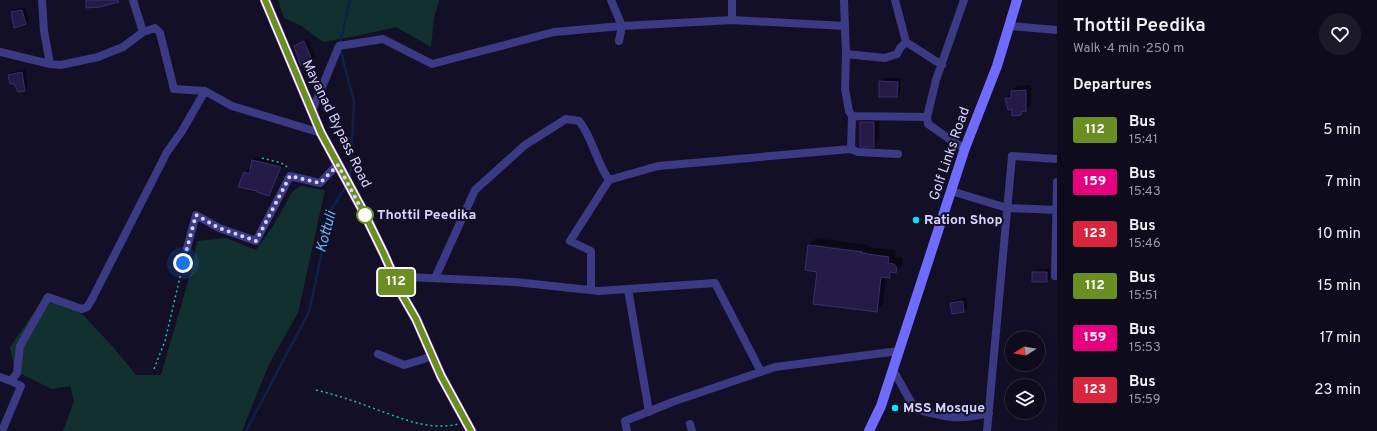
<!DOCTYPE html>
<meta charset="utf-8">
<style>
body{margin:0;font-family:Overpass,sans-serif;background:#1c1929;color:#f1f3f6;height:100vh;display:flex;flex-direction:column;font-size:15px;white-space:nowrap}
*{box-sizing:border-box;margin:0}
p{font-size:13px;color:#9b9ba3}
.icon{flex:none;width:22px;height:22px;fill:none;stroke:currentColor;stroke-width:2;stroke-linecap:round;stroke-linejoin:round}
.map{position:relative;flex:1;overflow:hidden}
.sheet{display:flex;flex-direction:column;background:#0e0b1c;width:320px}
.sheet>*{flex:none}
.badge{padding:0 8px;border-radius:3px;font-size:14px;line-height:26px}
.needle{width:26px;rotate:259deg}
.buttons{position:absolute;left:1005px;top:331px;display:grid;gap:8px}
.buttons a{display:grid;place-items:center;width:40px;height:40px;border-radius:50%;background:#0e0b1c;box-shadow:0 4px 16px #0002,0 0 0 1px #2e2b3b;font-size:20px}
.you{position:absolute;width:20px;height:20px;margin:-10px;border:3px solid #fff;border-radius:50%;background:#1a73e8;box-shadow:0 0 0 6px #1a73e833}
.map>.badge{position:absolute;translate:-50% -50%;box-shadow:0 0 0 2px #fff}
h2{padding:0 16px;font-size:15px;line-height:36px}
.round{display:grid;place-items:center;flex:none;width:42px;height:42px;border-radius:21px;background:#1c1929}
.headline{display:flex;align-items:center;justify-content:space-between;height:68px;padding:0 16px}
h1{font-size:19px;font-weight:600;line-height:30px}
ul{padding:0;list-style:none}
li{display:flex;align-items:center;gap:12px;height:52px;padding:0 16px}
li div{flex:1}
li b{display:block;font-size:15px}
li em{font-style:normal}
li .badge{min-width:44px;font-weight:700;text-align:center}
main{display:flex;flex:1;min-height:0}
.map>svg:first-child{display:block}
.green{fill:#12302f}
.shadow{fill:#0007;fill-rule:evenodd}
.lines{fill:none;stroke-linecap:round;stroke-linejoin:round}
.stream{stroke:#0c2248;stroke-width:2.5}
.building{fill:#241b47;stroke:#3b2d73}
.path{stroke:#2fb8b0;stroke-width:1.5;stroke-dasharray:2 3;stroke-linecap:butt}
.minor{stroke:#3d3a85;stroke-width:8}
.secondary{stroke:#6f6bff;stroke-width:10}
.primary{stroke:#c25bff;stroke-width:10}
.line-casing{stroke:#fff;stroke-width:9}
.line{stroke:#6b8e23;stroke-width:6}
.walk{stroke:#d9d4ff;stroke-width:4;stroke-dasharray:0 7.2}
.stop-dot{fill:#fff;stroke:#6b8e23;stroke-width:2}
.poi-dot{fill:#00e5ff;stroke:#130f26;stroke-width:1.5}
.labels{text-anchor:middle;dominant-baseline:central;stroke-width:4;stroke-linejoin:round;paint-order:stroke}
.street-label{font-size:14px;fill:#d9d4ff;stroke:#130f26}
.stop-label{font-size:14px;font-weight:bold;fill:#d9d4ff;stroke:#130f26;text-anchor:start}
.poi-label{font-size:14px;font-weight:bold;fill:#d9d4ff;stroke:#130f26;text-anchor:start}
.water-label{font-size:15px;font-style:italic;fill:#62b6ff;stroke:#130f26}
</style>
<main>
<div class="map">
<svg width="1057" height="431" viewBox="0 0 1057 431">
<rect width="100%" height="100%" fill="#130f26"/>
<path class="green" d="M 278,0 L 439,0 L 434,18 L 431,47 L 396,27 L 356,36 L 323,42 L 300,25 L 284,18 Z
M 300,186 L 325,190 L 298,313 L 269,364 L 242,431 L 63,431 L 74,401 L 70,386 L 52,389 L 15,371 L 10,347 L 37,308 L 50,295 L 75,306 L 114,348 L 136,375 L 161,375 L 192,268 L 197,241 L 226,238 L 256,250 L 273,226 L 292,192 Z"/>
<path class="shadow" d="M 25,7 L 29,20 L 25,24 L 12,12 L 16,9 Z
M 308,39 L 315,56 L 312,60 L 296,47 L 299,43 Z
M 25,69 L 28,87 L 25,90 L 9,75 L 13,72 Z
M 884,78 L 901,78 L 900,93 L 897,96 L 880,81 Z
M 1031,85 L 1031,105 L 1020,114 L 1013,108 L 1008,109 L 1006,98 L 1017,86 Z
M 866,117 L 879,117 L 879,140 L 874,146 L 861,122 Z
M 256,157 L 284,164 L 272,191 L 269,195 L 259,190 L 240,186 L 245,172 L 248,169 L 250,170 L 252,160 Z
M 816,238 L 868,245 L 868,247 L 896,250 L 895,257 L 901,257 L 903,260 L 903,265 L 889,277 L 886,276 L 883,304 L 876,311 L 818,271 L 809,245 ZM 814,244 L 867,251 L 866,253 L 814,246 Z
M 1037,269 L 1050,269 L 1050,278 L 1047,281 L 1033,273 Z
M 966,298 L 967,308 L 964,312 L 951,303 L 955,300 Z"/>
<g class="lines">
<path class="stream" d="M 340,44 L 350,0
M 340,49 L 354,101 L 350,178
M 246,431 L 309,312 L 331,210 L 346,186"/>
</g>
<path class="building" d="M 86,0 L 118,0 L 119,2 L 100,7 L 86,8 Z
M 22,10 L 26,24 L 14,28 L 11,12 Z
M 304,41 L 312,60 L 301,66 L 294,46 Z
M 22,72 L 25,91 L 18,92 L 14,84 L 10,84 L 8,75 Z
M 879,81 L 898,82 L 897,97 L 879,97 Z
M 1026,90 L 1026,112 L 1022,111 L 1021,115 L 1012,116 L 1012,109 L 1008,110 L 1005,98 L 1011,98 L 1011,91 Z
M 860,122 L 874,122 L 874,147 L 860,147 Z
M 252,160 L 281,167 L 269,196 L 257,192 L 257,191 L 238,187 L 244,172 L 249,174 Z
M 808,245 L 862,252 L 861,253 L 889,257 L 888,263 L 894,264 L 897,268 L 896,273 L 890,272 L 890,278 L 881,277 L 877,312 L 813,304 L 817,272 L 805,270 Z
M 1032,272 L 1047,272 L 1047,282 L 1032,282 Z
M 963,301 L 964,312 L 952,314 L 950,303 Z"/>
<g class="lines">
<path class="path" d="M 262,158 L 281,163 L 289,168
M 154,369 L 165,341 L 185,256
M 316,390 C 337,395 357,402 378,410 C 403,419 430,431 458,424"/>
<path class="minor" d="M 42,0 L 44,31 L 50,64
M 133,0 L 143,32
M 611,0 L 622,26 L 619,41
M 732,0 L 732,20
M 844,0 L 846,54 L 845,89 L 849,111 L 852,116 L 851,149
M 895,0 L 906,42 L 942,65
M 964,0 L 936,80 L 927,117 L 928,124 L 955,143 L 965,148
M 1009,26 L 1057,30
M 0,52 L 50,64 L 61,65 L 98,57 L 123,47 L 143,32 L 155,28 L 160,33 L 174,89 L 205,91 L 232,106 L 321,133
M 846,54 L 885,58 L 897,54 L 900,48 L 906,42
M 312,111 L 339,46 L 383,39 L 432,64 L 554,32 L 622,26 L 732,20 L 845,26
M 852,116 L 927,117
M 951,191 L 1007,208 L 1057,210
M 187,248 L 196,215 L 219,228 L 256,241 L 290,176 L 320,183 L 337,165
M 1055,276 L 1057,182
M 435,278 L 475,190 L 525,145 L 566,119 L 579,121 C 593,138 596,162 609,180 L 658,166 L 851,149 L 858,152 L 898,154
M 628,289 L 649,412
M 591,290 L 591,251 L 570,241 L 609,180
M 401,293 L 408,277 L 515,282 L 599,291 L 715,283 L 761,372
M 378,354 L 404,365 L 424,359 L 432,355
M 893,370 L 915,409 C 944,417 959,421 989,413
M 0,377 L 11,381 L 17,373 L 20,346 L 48,297 L 82,309 L 87,307 L 91,301 L 167,152 L 182,131 L 205,91
M 690,424 L 692,431
M 2,431 L 21,386 L 11,381
M 627,431 L 625,421 L 675,401 L 775,367 L 899,351
M 987,431 L 1012,156 L 1057,159"/>
<path class="secondary" d="M 869,431 L 881,406 L 965,148 L 997,66 L 1017,0"/>
<path class="primary" d="M 265,0 L 321,133 L 361,207 L 384,254 L 401,293 L 416,319 L 441,376 L 471,431"/>
</g>
<g class="lines">
<g class="line-casing">
<path id="line" d="M 265,0 L 321,133 L 361,207 L 384,254 L 401,293 L 416,319 L 441,376 L 471,431"/>
</g>
<use href="#line" class="line"/>
<path class="walk" d="M 183,263 L 196,215 L 219,228 L 256,241 L 290,176 L 320,183 L 338,165 L 366,218 L 365,215"/>
</g>
<circle class="stop-dot" cx="365" cy="215" r="8"/>
<g class="poi-dot">
<circle cx="916" cy="220" r="4"/>
<circle cx="895" cy="408" r="4"/>
</g>
<g class="labels">
<g class="street-label">
<text transform="translate(336 124) rotate(64)">Mayanad Bypass Road</text>
<text transform="translate(950 154) rotate(-71)">Golf Links Road</text>
</g>
<g class="stop-label">
<text x="377" y="215">Thottil Peedika</text>
</g>
<g class="poi-label">
<text x="924" y="220">Ration Shop</text>
<text x="903" y="408">MSS Mosque</text>
</g>
<g class="water-label">
<text transform="translate(327 232) rotate(-75)">Kottuli</text>
</g>
</g>
</svg>
<div class="buttons">
<a><svg class="needle" viewBox="-14 -14 28 28"><path d="M0-13l5 13h-10z" fill="#e53935"/><path d="M0 13l5-13h-10z" fill="#9b9ba3"/></svg></a>
<a><svg class="icon" aria-label="layers" viewBox="0 0 24 24"><path d="M12 4l9 5-9 5-9-5zM3 14l9 5 9-5"/></svg></a>
</div>
<div class="you" style="left:183px;top:263px"></div>
<b class="badge" style="left:396px;top:282px;background:#6b8e23;color:#fff">112</b>
</div>
<section class="sheet">
<div class="headline"><div><h1>Thottil Peedika</h1><p>Walk · 4 min · 250 m</p></div><a class="round"><svg class="icon" aria-label="heart" viewBox="0 0 24 24"><path d="M12 20l-8-8c-3-5 5-10 8-4 3-6 11-1 8 4z"/></svg></a></div>
<h2>Departures</h2>
<ul>
<li><span class="badge" style="background:#6b8e23;color:#fff">112</span><div><b>Bus</b><p>15:41</p></div><em>5 min</em></li>
<li><span class="badge" style="background:#e6007e;color:#fff">159</span><div><b>Bus</b><p>15:43</p></div><em>7 min</em></li>
<li><span class="badge" style="background:#d7263d;color:#fff">123</span><div><b>Bus</b><p>15:46</p></div><em>10 min</em></li>
<li><span class="badge" style="background:#6b8e23;color:#fff">112</span><div><b>Bus</b><p>15:51</p></div><em>15 min</em></li>
<li><span class="badge" style="background:#e6007e;color:#fff">159</span><div><b>Bus</b><p>15:53</p></div><em>17 min</em></li>
<li><span class="badge" style="background:#d7263d;color:#fff">123</span><div><b>Bus</b><p>15:59</p></div><em>23 min</em></li>
</ul>
</section>
</main>
